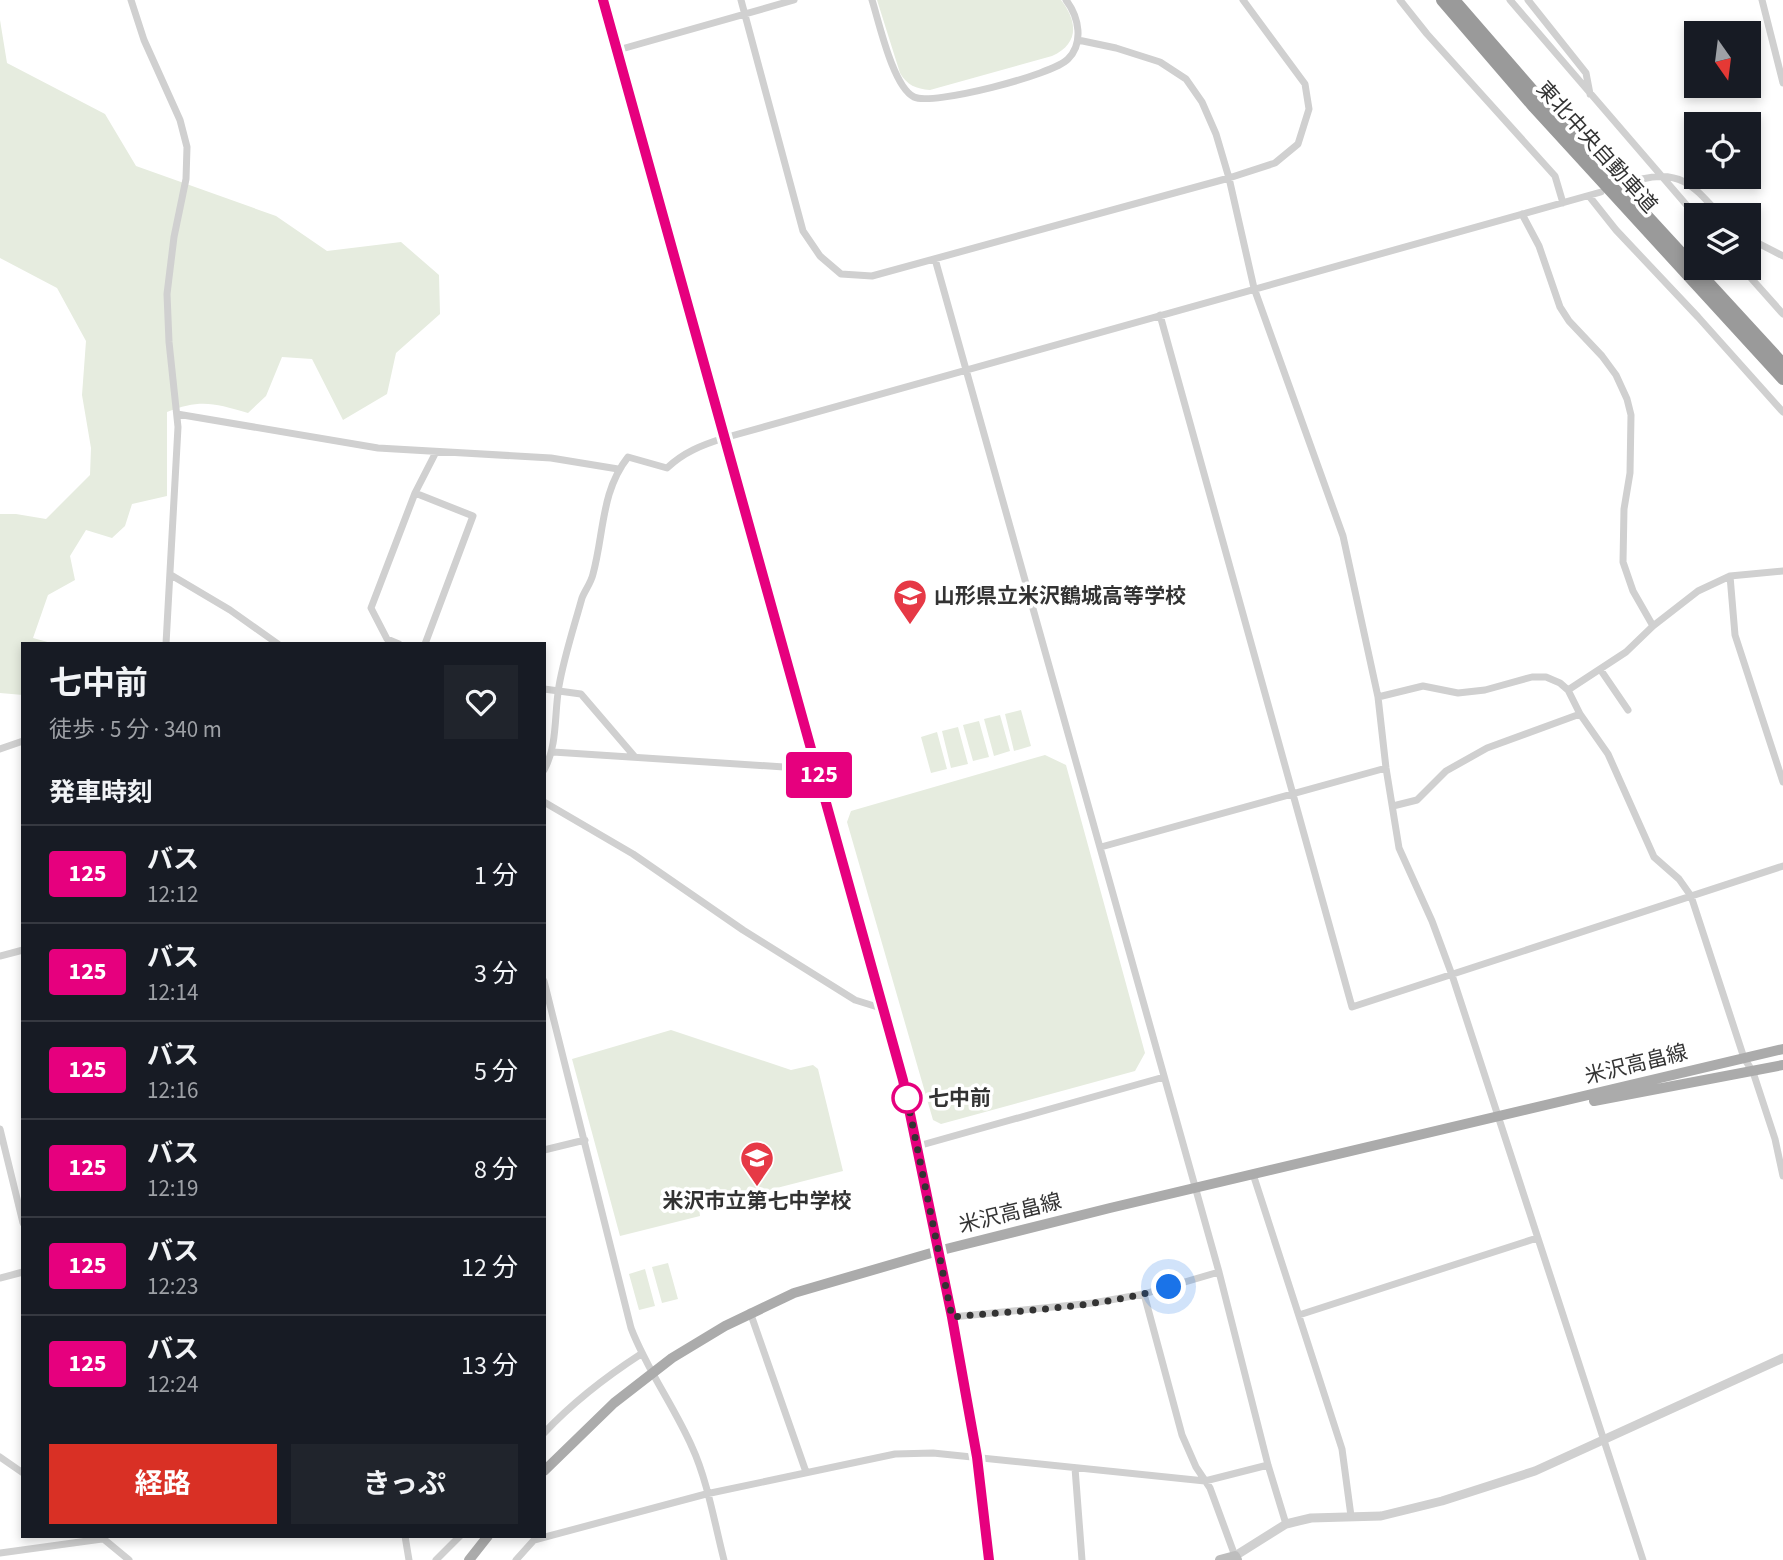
<!DOCTYPE html>
<html lang="ja">
<meta charset="utf-8">
<style>
body{margin:0;font-family:"Source Sans 3","Noto Sans JP",sans-serif;background:#20242c;color:#f1f3f6;height:100vh;display:flex;flex-direction:column;font-size:26px;white-space:nowrap}
*{box-sizing:border-box;margin:0}
p{font-size:23px;color:#9ea1a6}
.icon{flex:none;width:38px;height:38px;fill:none;stroke:currentColor;stroke-width:2;stroke-linecap:round;stroke-linejoin:round}
.map{position:relative;flex:1;overflow:hidden}
.details{position:absolute;left:21px;top:642px;width:525px;height:896px;display:flex;flex-direction:column;background:#171b24;border-radius:0px;box-shadow:0 4px 10px #0003}
.details>*{flex:none}
.badge{padding:0 14px;border-radius:5px;font-size:24px;line-height:46px}
.needle{width:46px;rotate:166deg}
.tools{position:absolute;left:1684px;top:21px;display:grid;gap:14px}
.tools a{display:grid;place-items:center;width:77px;height:77px;border-radius:0px;background:#171b24;box-shadow:0 4px 10px #0003;font-size:35px}
.you{position:absolute;width:35px;height:35px;margin:-18px;border:5px solid #fff;border-radius:50%;background:#1a73e8;box-shadow:0 0 0 10px #1a73e833}
.map>.badge{position:absolute;translate:-50% -50%;box-shadow:0 0 0 4px #fff}
h2{padding:0 28px;font-size:26px;line-height:63px}
.round{display:grid;place-items:center;flex:none;width:74px;height:74px;border-radius:0px;background:#20242c}
.summary{display:flex;align-items:center;justify-content:space-between;height:119px;padding:0 28px}
h1{font-size:33px;font-weight:700;line-height:52px}
.cta{display:flex;gap:14px;margin-top:auto;padding:14px 28px}
.cta a{flex:1;height:80px;border-radius:0px;background:#d93025;color:#fff;font-size:28px;font-weight:700;line-height:80px;text-align:center}
.cta a+a{background:#20242c;color:#f1f3f6}
ul{padding:0;list-style:none}
li{display:flex;align-items:center;gap:21px;height:98px;padding:0 28px;border-top:2px solid #363941}
li div{flex:1}
li b{display:block;font-size:26px}
li em{font-style:normal}
li .badge{min-width:77px;font-weight:700;text-align:center}
.map>svg:first-child{display:block}
.green{fill:#e6ecdf}
.lines{fill:none;stroke-linecap:round;stroke-linejoin:round}
.minor-tunnel{stroke:#d6d6d6;stroke-width:7;stroke-dasharray:7 3.5;stroke-linecap:butt}
.minor{stroke:#d0d0d0;stroke-width:7}
.tertiary{stroke:#d0d0d0;stroke-width:9}
.secondary{stroke:#bdbdbd;stroke-width:10}
.primary{stroke:#ababab;stroke-width:10}
.motorway{stroke:#9a9a9a;stroke-width:12}
.line-casing{stroke:#fff;stroke-width:16}
.line{stroke:#e6007e;stroke-width:10}
.walk{stroke:#333;stroke-width:7;stroke-dasharray:0 12.6}
.stop-dot{fill:#fff;stroke:#e6007e;stroke-width:3.5}
.labels{text-anchor:middle;dominant-baseline:central;stroke-width:7;stroke-linejoin:round;paint-order:stroke}
.street-label{font-size:21px;fill:#333;stroke:#fff}
.poi-label{font-size:21px;font-weight:bold;fill:#333;stroke:#fff;text-anchor:start}
.stop-label{font-size:21px;font-weight:bold;fill:#333;stroke:#fff;text-anchor:start}
</style>
<div class="map">
<svg width="1783" height="1560" viewBox="0 0 1783 1560">
<rect width="100%" height="100%" fill="#fff"/>
<path class="green" d="M 877,0 L 1061,0 C 1078,22 1079,44 1052,56 L 930,90 C 916,89 907,85 900,73 Z
M 0,20 L 7,63 L 105,114 L 136,166 L 276,216 L 327,251 L 401,242 L 439,275 L 440,314 L 396,353 L 387,394 L 343,420 L 312,359 L 282,357 L 266,396 L 248,413 C 214,403 200,399 167,412 L 167,496 L 132,504 L 125,526 L 112,538 L 86,530 L 70,556 L 75,580 L 48,595 L 33,638 L 55,644 L 23,644 L 23,695 L 0,693 L 0,514 L 16,514 L 46,519 L 90,475 L 91,448 L 82,395 L 86,341 L 57,288 L 0,258 Z
M 1021,710 L 1031,746 L 1014,751 L 1005,714 Z
M 1000,715 L 1010,751 L 994,756 L 984,719 Z
M 979,721 L 989,757 L 973,761 L 963,725 Z
M 958,727 L 968,764 L 951,768 L 942,731 Z
M 937,732 L 947,769 L 931,773 L 921,737 Z
M 1045,755 L 1066,765 L 1145,1053 L 1135,1071 L 941,1124 L 933,1120 L 847,822 L 851,811 Z
M 671,1030 L 791,1070 L 813,1065 L 818,1069 L 843,1171 L 699,1208 L 700,1216 L 620,1236 L 572,1059 Z
M 668,1263 L 678,1299 L 662,1303 L 652,1267 Z
M 645,1269 L 655,1306 L 639,1310 L 629,1274 Z"/>
<g class="lines">
<path class="minor-tunnel" d="M 1619,186 L 1642,179"/>
<path class="minor" d="M 131,0 L 144,40 L 180,120 L 187,147 L 186,179 L 174,237 L 167,294 L 169,342 L 178,427 L 166,644
M 741,0 L 803,231 L 820,256 L 841,274 L 872,276 L 1229,178 L 1275,163 L 1298,144 L 1309,109 L 1305,84 L 1243,0
M 872,0 C 879,22 893,87 914,97 C 932,106 1053,75 1068,59 C 1084,43 1079,17 1066,0
M 1400,0 L 1427,34 L 1555,176 L 1563,203
M 1510,0 L 1696,216
M 1528,0 L 1586,73 L 1590,94
M 1762,0 L 1783,83
M 1078,40 L 1116,48 L 1160,62 L 1186,79 L 1202,102 L 1216,134 L 1229,178 L 1254,288 L 1343,536 L 1378,697 L 1386,768 L 1399,848 L 1432,921 L 1452,975 L 1643,1560
M 618,50 L 794,0
M 1642,179 C 1682,169 1695,188 1720,215
M 1589,196 L 1616,230 L 1698,317 L 1783,412
M 1522,214 L 1539,246 L 1560,307 L 1569,321 L 1602,356 L 1616,375 L 1627,399 L 1631,415 L 1630,473 L 1624,509 L 1623,562 L 1633,591 L 1653,626
M 1748,238 L 1783,256
M 935,259 L 1219,1272 L 1268,1465 L 1286,1524
M 1742,268 L 1783,314
M 1160,315 L 1352,1007 L 1783,866
M 177,414 L 378,448 L 551,458 L 618,469
M 415,493 L 473,516 L 425,644
M 171,575 L 230,610 L 278,644
M 1730,576 L 1735,635 L 1783,782
M 399,644 L 387,639 L 371,608 L 415,493 L 436,452
M 1600,669 L 1628,710
M 544,689 L 581,694 L 635,757
M 1568,690 L 1626,652 L 1653,626 L 1698,591 L 1730,576 L 1783,571
M 1378,697 L 1423,686 L 1458,693 L 1485,690 L 1532,677 L 1546,677 L 1560,683 L 1568,690 L 1580,714 L 1608,754 L 1654,857 L 1679,879 L 1691,896 L 1744,1058 L 1753,1072 L 1775,1139 L 1783,1176
M 0,749 L 23,741
M 553,752 L 784,767 L 814,759
M 544,770 C 558,745 554,714 559,686 C 564,657 574,627 582,598 C 585,590 591,583 593,574 C 604,534 601,491 628,457 L 667,468 C 684,452 702,445 724,438 L 1601,192
M 544,802 L 633,854 L 743,930 L 855,1000 L 884,1009
M 1393,806 L 1417,800 L 1446,771 L 1487,748 L 1580,714
M 1101,847 L 1386,768
M 0,956 L 23,950
M 544,981 L 631,1328 C 647,1370 674,1406 692,1447 C 707,1479 715,1525 724,1560
M 0,1129 L 23,1223
M 918,1146 L 1164,1077
M 544,1150 L 585,1140
M 1253,1174 L 1342,1449 L 1351,1516
M 0,1278 L 23,1272
M 1144,1294 L 1182,1435 L 1196,1467 L 1210,1488 L 1235,1556
M 750,1312 L 806,1472
M 1299,1315 L 1537,1238
M 952,1317 L 1093,1303 L 1144,1294 L 1219,1272
M 544,1433 C 574,1401 604,1378 641,1354
M 0,1457 L 23,1473
M 1075,1468 L 1082,1560
M 100,1536 L 129,1560
M 405,1536 L 409,1560
M 0,1553 L 102,1539
M 436,1560 L 460,1536
M 516,1560 L 534,1540 L 706,1494 L 895,1454 L 933,1453 L 1205,1481 L 1268,1465"/>
<path class="tertiary" d="M 1235,1556 L 1286,1524 L 1311,1518 L 1381,1516 L 1442,1501 L 1535,1471 L 1783,1358"/>
<path class="secondary" d="M 603,0 L 903,1080 L 952,1317 L 977,1457 L 989,1560
M 1220,1560 L 1235,1556 L 1237,1560"/>
<path class="primary" d="M 1594,1101 L 1783,1065
M 544,1471 L 614,1403 L 672,1358 L 725,1326 L 794,1293 L 938,1251 L 1110,1208 L 1783,1049
M 469,1560 L 488,1536"/>
<path class="motorway" d="M 1442,0 L 1534,107 L 1783,379
M 1454,0 L 1546,106 L 1783,364"/>
</g>
<g class="lines">
<g class="line-casing">
<path id="line" d="M 603,0 L 903,1080 L 952,1317 L 977,1457 L 989,1560"/>
</g>
<use href="#line" class="line"/>
<path class="walk" d="M 907,1098 L 906,1093 L 952,1317 C 1024,1310 1099,1308 1169,1287"/>
</g>
<defs>
<g id="school-pin" transform="scale(1.75)"><path d="M0 17L-7.5 6A9.5 9.5 0 1 1 7.5 6Z" fill="#e63946" stroke="#fff"/><path d="M0-5L7-2L0 1L-7-2ZM-4 1L0 2.5L4 1V4Q0 6-4 4Z" fill="#fff"/></g>
</defs>
<g fill-rule="evenodd">
<use href="#school-pin" x="910" y="596"/>
<use href="#school-pin" x="757" y="1158"/>
</g>
<circle class="stop-dot" cx="907" cy="1098" r="14"/>
<g class="labels">
<g class="street-label">
<text transform="translate(1597 147) rotate(48)">東北中央自動車道</text>
<text transform="translate(1636 1064) rotate(-14)">米沢高畠線</text>
<text transform="translate(1010 1213) rotate(-14)">米沢高畠線</text>
</g>
<g class="poi-label">
<text x="934" y="596">山形県立米沢鶴城高等学校</text>
<text x="757" y="1201" text-anchor="middle">米沢市立第七中学校</text>
</g>
<g class="stop-label">
<text x="928" y="1098">七中前</text>
</g>
</g>
</svg>
<div class="tools">
<a><svg class="needle" viewBox="-14 -14 28 28"><path d="M0-13l5 13h-10z" fill="#e53935"/><path d="M0 13l5-13h-10z" fill="#9ea1a6"/></svg></a>
<a><svg class="icon" aria-label="locate" viewBox="0 0 24 24"><circle cx="12" cy="12" r="6"/><path d="M12 2v4M12 18v4M2 12h4M18 12h4"/></svg></a>
<a><svg class="icon" aria-label="layers" viewBox="0 0 24 24"><path d="M12 4l9 5-9 5-9-5zM3 14l9 5 9-5"/></svg></a>
</div>
<div class="you" style="left:1169px;top:1287px"></div>
<b class="badge" style="left:819px;top:775px;background:#e6007e;color:#fff">125</b>
<section class="details">
<div class="summary"><div><h1>七中前</h1><p>徒歩 · 5 分 · 340 m</p></div><a class="round"><svg class="icon" aria-label="heart" viewBox="0 0 24 24"><path d="M12 20l-8-8c-3-5 5-10 8-4 3-6 11-1 8 4z"/></svg></a></div>
<h2>発車時刻</h2>
<ul>
<li><span class="badge" style="background:#e6007e;color:#fff">125</span><div><b>バス</b><p>12:12</p></div><em>1 分</em></li>
<li><span class="badge" style="background:#e6007e;color:#fff">125</span><div><b>バス</b><p>12:14</p></div><em>3 分</em></li>
<li><span class="badge" style="background:#e6007e;color:#fff">125</span><div><b>バス</b><p>12:16</p></div><em>5 分</em></li>
<li><span class="badge" style="background:#e6007e;color:#fff">125</span><div><b>バス</b><p>12:19</p></div><em>8 分</em></li>
<li><span class="badge" style="background:#e6007e;color:#fff">125</span><div><b>バス</b><p>12:23</p></div><em>12 分</em></li>
<li><span class="badge" style="background:#e6007e;color:#fff">125</span><div><b>バス</b><p>12:24</p></div><em>13 分</em></li>
</ul>
<div class="cta"><a>経路</a><a>きっぷ</a></div>
</section>
</div>
